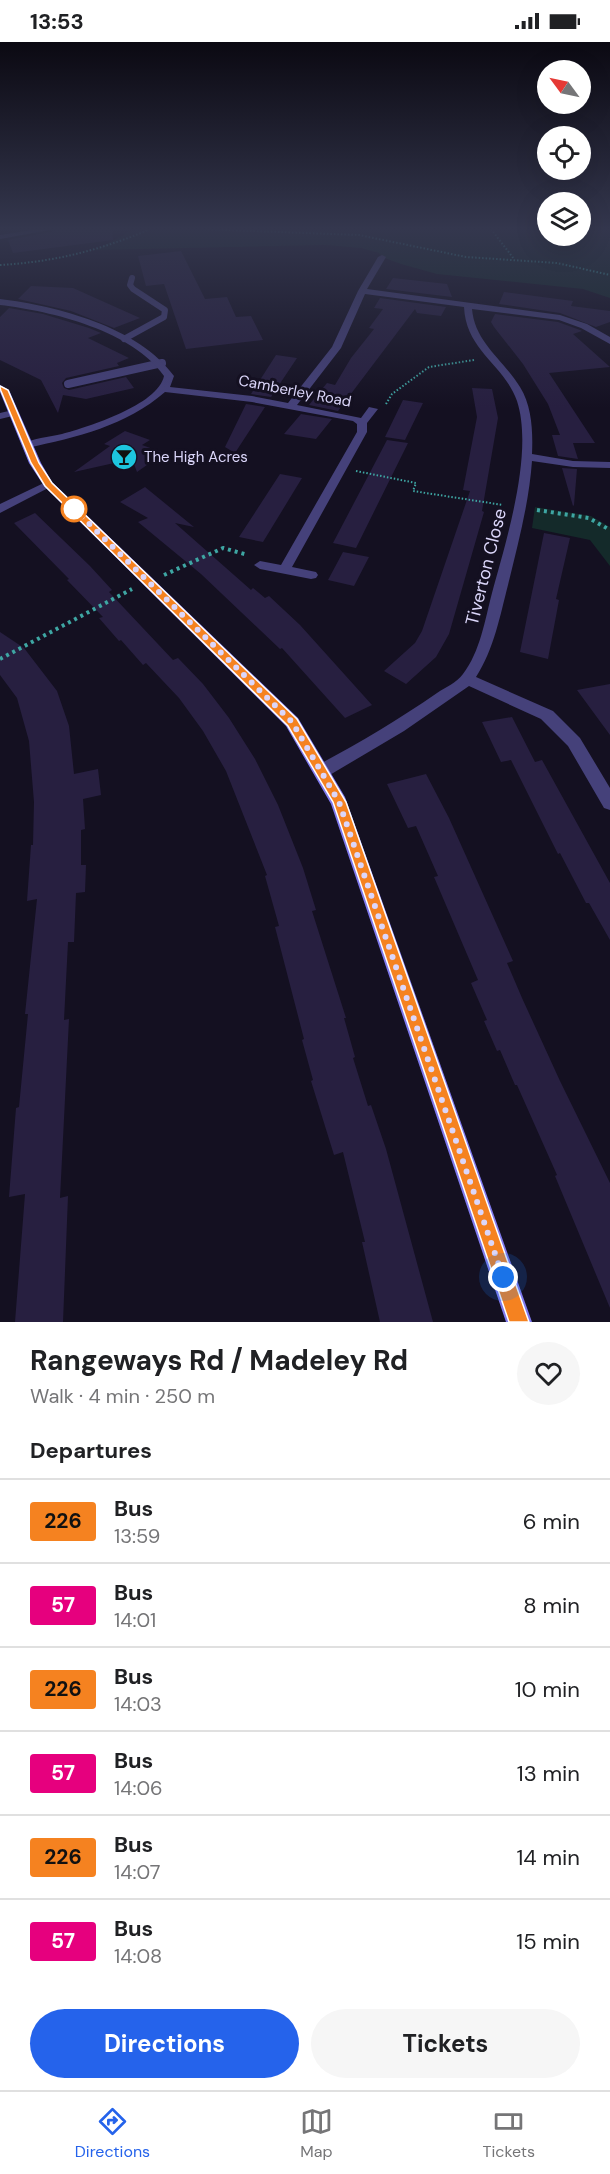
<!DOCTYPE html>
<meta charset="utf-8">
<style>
body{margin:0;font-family:"DM Sans",sans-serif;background:#f6f6f6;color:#202124;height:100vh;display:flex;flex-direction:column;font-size:22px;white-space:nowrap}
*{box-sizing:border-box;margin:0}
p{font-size:20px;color:#757577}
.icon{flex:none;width:33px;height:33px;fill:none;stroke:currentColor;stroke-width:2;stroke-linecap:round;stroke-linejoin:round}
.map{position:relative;height:1280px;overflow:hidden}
.details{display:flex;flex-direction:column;background:#fff;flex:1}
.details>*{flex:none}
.badge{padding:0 12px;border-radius:4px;font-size:21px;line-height:39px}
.needle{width:39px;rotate:303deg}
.controls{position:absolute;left:537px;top:18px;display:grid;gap:12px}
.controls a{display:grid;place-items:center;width:54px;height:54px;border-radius:50%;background:#fff;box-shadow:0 6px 24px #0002;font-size:30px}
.you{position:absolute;width:30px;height:30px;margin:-15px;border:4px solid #fff;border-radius:50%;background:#1a73e8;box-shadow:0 0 0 9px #1a73e833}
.map>.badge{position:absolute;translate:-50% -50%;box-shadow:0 0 0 3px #fff}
h2{padding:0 30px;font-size:22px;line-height:54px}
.round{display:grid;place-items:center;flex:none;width:63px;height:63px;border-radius:32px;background:#f6f6f6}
.summary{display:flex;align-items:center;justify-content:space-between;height:102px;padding:0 30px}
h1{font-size:28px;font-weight:700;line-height:45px}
.cta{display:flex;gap:12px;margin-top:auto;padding:12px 30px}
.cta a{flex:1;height:69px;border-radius:36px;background:#2563eb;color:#fff;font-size:24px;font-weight:700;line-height:69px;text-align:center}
.cta a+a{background:#f6f6f6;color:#202124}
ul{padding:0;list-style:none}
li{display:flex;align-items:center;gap:18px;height:84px;padding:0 30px;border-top:2px solid #e0e0e0}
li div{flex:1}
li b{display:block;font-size:22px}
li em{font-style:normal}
li .badge{min-width:66px;font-weight:700;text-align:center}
.status{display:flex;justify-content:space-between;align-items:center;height:42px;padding:0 30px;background:#fff;direction:ltr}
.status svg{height:16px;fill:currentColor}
.tabs{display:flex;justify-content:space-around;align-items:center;height:84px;border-top:2px solid #e0e0e0;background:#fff;font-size:16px;color:#757577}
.tabs a{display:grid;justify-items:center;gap:3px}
.tabs .selected{color:#2563eb}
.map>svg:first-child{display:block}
.green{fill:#142a2a}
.building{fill:#271f40}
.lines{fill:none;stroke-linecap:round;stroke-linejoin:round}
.path-far1{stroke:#3ea6a3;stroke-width:2;stroke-dasharray:1.5 2;stroke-linecap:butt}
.path{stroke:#3ea6a3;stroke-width:4;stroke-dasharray:3 4;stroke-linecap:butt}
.lane-far1{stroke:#45417a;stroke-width:6}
.lane{stroke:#45417a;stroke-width:8}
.street{fill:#45417a;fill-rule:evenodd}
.secondary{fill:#7f79ee;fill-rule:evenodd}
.line{fill:#f58220;stroke:#fff;stroke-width:1.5}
.walk{stroke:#dbd6fa;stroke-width:6;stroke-dasharray:0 10.8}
.stop-dot{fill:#fff;stroke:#f58220;stroke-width:3}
.labels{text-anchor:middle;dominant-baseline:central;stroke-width:6;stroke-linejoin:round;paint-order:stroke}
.far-street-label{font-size:15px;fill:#dbd6fa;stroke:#141021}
.far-poi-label{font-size:15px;fill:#dbd6fa;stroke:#141021;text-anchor:start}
.street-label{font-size:18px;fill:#dbd6fa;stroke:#141021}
</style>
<div class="status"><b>13:53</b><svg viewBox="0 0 49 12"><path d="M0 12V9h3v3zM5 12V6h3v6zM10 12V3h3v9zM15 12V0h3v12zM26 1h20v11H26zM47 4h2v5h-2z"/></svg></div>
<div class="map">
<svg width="610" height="1280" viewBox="0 0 610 1280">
<rect width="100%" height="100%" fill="#141021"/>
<path class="green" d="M 135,187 L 547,187 L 548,194 L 580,194 L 581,187 L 610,187 L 610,256 L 583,247 L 437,232 L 401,222 L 382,215 L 379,211 L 361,206 L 325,203 L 95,208 Z
M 535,465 L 591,474 L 610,485 L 610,524 L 590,498 L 532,486 Z"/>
<path class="building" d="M 57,187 L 112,187 L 113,198 L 13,211 L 8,198 L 55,189 Z
M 181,209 L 205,257 L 227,255 L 236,275 L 251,274 L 263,298 L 186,307 L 164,242 L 146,244 L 138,214 Z
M 393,236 L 447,242 L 452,255 L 386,247 Z
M 31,244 L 73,246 L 140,276 L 114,286 L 71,269 L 18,257 Z
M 504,250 L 573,259 L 571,264 L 610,269 L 610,280 L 596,285 L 560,271 L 499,262 Z
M 380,256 L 446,265 L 441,274 L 417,271 L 415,267 L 338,369 L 309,363 L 327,341 L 335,343 L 351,316 L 374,287 L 369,286 L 383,267 L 374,266 Z
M 9,266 L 43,272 L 89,286 L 101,291 L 88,296 L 129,316 L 117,321 L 119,324 L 66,336 L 62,341 L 64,346 L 69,348 L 126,335 L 134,346 L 86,357 L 63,353 L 58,371 L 41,338 L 0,318 L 0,275 Z
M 495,272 L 558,280 L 580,288 L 582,289 L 573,292 L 610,325 L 549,331 L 595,401 L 573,401 L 578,417 L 558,414 L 552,393 L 560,393 L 548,362 L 523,322 L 494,285 L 491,280 Z
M 276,313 L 297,316 L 271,355 L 251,352 Z
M 472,346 L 492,347 L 498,376 L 482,469 L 484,470 L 449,592 L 436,615 L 406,642 L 384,629 L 415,601 L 422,589 L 470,449 L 463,448 L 477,375 Z
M 403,358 L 423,361 L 405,398 L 385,395 Z
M 246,362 L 265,365 L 235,411 L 225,405 Z
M 301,372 L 332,377 L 316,397 L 284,392 Z
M 125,389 L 150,398 L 142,403 L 164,411 L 137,430 L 132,417 L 74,430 L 110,404 L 104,402 Z
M 387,398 L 408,401 L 356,506 L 333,501 Z
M 562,426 L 577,427 L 574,463 L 573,464 Z
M 280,432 L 302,436 L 263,500 L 239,495 Z
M 145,445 L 194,485 L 175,481 L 251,548 L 253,546 L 265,556 L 269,554 L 300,583 L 372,663 L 345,676 L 282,606 L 280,607 L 201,532 L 138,480 L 148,476 L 120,460 Z
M 35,471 L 90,524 L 112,548 L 109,550 L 173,618 L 178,616 L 203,642 L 229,676 L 255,717 L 278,763 L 303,826 L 316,868 L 312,869 L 346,976 L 344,976 L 355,1015 L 353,1016 L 368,1064 L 371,1063 L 386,1107 L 433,1280 L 380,1280 L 362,1200 L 365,1200 L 343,1110 L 334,1113 L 311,1039 L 313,1038 L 302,998 L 304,997 L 275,885 L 279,884 L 265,834 L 267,833 L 226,729 L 203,689 L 179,656 L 146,621 L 143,623 L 121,598 L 119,599 L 99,576 L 103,575 L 67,538 L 69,537 L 14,481 Z
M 544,491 L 570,496 L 556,557 L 559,558 L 548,617 L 520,610 Z
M 343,510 L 369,515 L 354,544 L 328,538 Z
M 0,590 L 24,606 L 57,649 L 69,684 L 74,732 L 98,727 L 101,753 L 83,757 L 85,787 L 81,788 L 81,823 L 86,823 L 85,850 L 76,851 L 74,900 L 68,900 L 64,978 L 69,977 L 60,1156 L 68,1154 L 63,1280 L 15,1280 L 25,1152 L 9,1155 L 16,1066 L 19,1065 L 28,972 L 25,972 L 37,857 L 27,859 L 31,803 L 33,803 L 34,760 L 29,699 L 17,656 L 0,633 Z
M 610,642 L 610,693 L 577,648 Z
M 512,675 L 535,720 L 542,718 L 610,841 L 610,898 L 589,861 L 586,861 L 560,811 L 558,812 L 511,718 L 501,720 L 482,680 Z
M 426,732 L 449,776 L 513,919 L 507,921 L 522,956 L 560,1039 L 610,1141 L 610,1266 L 555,1134 L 557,1133 L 517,1043 L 515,1043 L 500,1008 L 497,1009 L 484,979 L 487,978 L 471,941 L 478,938 L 434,835 L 438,834 L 416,784 L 408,786 L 387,742 Z"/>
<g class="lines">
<path class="path-far1" d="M 201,187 L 359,193 L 466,215 L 557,221 L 610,233
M 491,187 L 514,217
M 0,223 C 53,220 102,208 150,187
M 386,362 L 392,352 L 429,325 L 474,318
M 356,429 L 416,441 L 413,449 L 503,463"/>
<path class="path" d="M 537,468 L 589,476 L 610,488
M 164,533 L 223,506 L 248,513
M 0,617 L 132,547"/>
<path class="lane-far1" d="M 124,297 L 164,275 L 165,268 L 133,247 L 130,243 L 132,236"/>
<path class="lane" d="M 68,342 L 162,321"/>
<path class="street" d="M 38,187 L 55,187 L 0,197 L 0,193 Z
M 382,213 L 386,215 L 367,247 L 560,273 L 587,282 L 610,295 L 610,302 L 581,286 L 559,278 L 472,267 C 475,301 503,317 520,345 C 532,364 533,390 532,412 L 573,419 L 610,420 L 610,426 L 573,425 L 532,419 C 529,461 518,502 508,543 C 500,574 494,607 476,635 L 553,669 L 580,696 L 610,746 L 610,768 L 604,766 L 568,704 L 541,677 L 469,644 L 404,689 L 328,734 L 322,736 L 316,734 L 314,729 L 316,724 C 358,702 398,678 437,651 C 446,645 456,641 463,632 C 480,610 485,578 492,551 C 506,499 534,411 517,359 C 504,322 466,309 464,265 L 365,252 L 341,306 L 297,363 L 361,376 L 369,365 L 378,367 L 367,381 L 367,390 L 292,525 L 316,530 L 318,533 L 316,536 L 311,537 L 260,527 L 254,523 L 260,519 L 281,523 L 357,390 L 357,382 L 353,379 L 252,360 L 165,350 C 126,384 77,395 27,406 L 22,403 C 31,396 50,395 62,392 C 88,385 158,363 164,334 C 133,289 52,269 0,263 L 0,257 C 57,264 139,285 174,334 L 170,345 L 252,354 L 288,361 L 332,305 L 358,249 L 378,215 Z
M 13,368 L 18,371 L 17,373 L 0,377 L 0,371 Z
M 48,439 L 54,442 L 52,444 L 0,471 L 0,462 Z"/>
<path class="secondary" d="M 0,343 L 9,348 L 41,421 L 52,440 L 298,676 L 345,755 L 532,1280 L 506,1280 L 331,762 L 286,684 L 44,444 L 29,421 L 0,350 Z"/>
</g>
<linearGradient id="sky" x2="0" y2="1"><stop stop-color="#0b0912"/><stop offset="0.51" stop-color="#34374e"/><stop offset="1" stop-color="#34374e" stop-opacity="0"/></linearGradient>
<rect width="610" height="366" fill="url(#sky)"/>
<path class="line" d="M 0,344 L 8,348 L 39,421 L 52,441 L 297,677 L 346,760 L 529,1280 L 509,1280 L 333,760 L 288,684 L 45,444 L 31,421 L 1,349 L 0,346 Z"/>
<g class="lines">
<path class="walk" d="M 74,467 L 292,680 L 339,760 L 503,1235"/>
</g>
<defs>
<g id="bar-disc" transform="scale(1.35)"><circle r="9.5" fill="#1dc5df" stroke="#141021"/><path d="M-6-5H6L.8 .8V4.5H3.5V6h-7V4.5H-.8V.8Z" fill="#111"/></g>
</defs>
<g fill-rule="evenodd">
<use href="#bar-disc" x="124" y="415"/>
</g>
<circle class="stop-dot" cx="74" cy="467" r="12"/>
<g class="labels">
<g class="far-street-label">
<text transform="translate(295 349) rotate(11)">Camberley Road</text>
</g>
<g class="far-poi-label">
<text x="144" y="415">The High Acres</text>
</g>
<g class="street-label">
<text transform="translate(486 525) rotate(-76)">Tiverton Close</text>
</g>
</g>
</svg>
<div class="controls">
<a><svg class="needle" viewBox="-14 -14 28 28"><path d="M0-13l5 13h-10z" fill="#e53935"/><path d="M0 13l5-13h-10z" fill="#757577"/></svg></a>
<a><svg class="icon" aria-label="locate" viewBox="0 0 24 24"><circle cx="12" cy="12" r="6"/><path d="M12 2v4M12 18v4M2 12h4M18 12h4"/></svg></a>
<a><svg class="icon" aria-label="layers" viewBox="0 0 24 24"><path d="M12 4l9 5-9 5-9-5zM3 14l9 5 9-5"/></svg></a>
</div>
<div class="you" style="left:503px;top:1235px"></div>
</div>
<section class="details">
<div class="summary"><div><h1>Rangeways Rd / Madeley Rd</h1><p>Walk · 4 min · 250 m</p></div><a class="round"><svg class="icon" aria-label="heart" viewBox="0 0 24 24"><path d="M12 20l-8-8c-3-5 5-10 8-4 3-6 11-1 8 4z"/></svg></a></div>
<h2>Departures</h2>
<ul>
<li><span class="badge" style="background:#f58220;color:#111">226</span><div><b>Bus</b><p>13:59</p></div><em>6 min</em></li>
<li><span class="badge" style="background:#e6007e;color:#fff">57</span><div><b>Bus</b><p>14:01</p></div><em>8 min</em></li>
<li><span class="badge" style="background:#f58220;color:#111">226</span><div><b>Bus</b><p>14:03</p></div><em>10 min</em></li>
<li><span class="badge" style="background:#e6007e;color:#fff">57</span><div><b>Bus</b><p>14:06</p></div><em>13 min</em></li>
<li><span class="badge" style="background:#f58220;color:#111">226</span><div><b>Bus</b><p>14:07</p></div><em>14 min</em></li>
<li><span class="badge" style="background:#e6007e;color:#fff">57</span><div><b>Bus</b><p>14:08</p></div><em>15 min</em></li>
</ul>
<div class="cta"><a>Directions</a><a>Tickets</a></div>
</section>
<nav class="tabs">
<a class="selected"><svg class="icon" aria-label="directions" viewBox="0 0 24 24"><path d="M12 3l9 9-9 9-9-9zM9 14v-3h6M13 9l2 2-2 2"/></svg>Directions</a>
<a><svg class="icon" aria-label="map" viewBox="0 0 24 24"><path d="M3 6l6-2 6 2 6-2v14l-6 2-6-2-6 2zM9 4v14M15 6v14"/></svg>Map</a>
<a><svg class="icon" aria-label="tickets" viewBox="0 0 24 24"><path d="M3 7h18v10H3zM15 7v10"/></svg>Tickets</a>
</nav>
